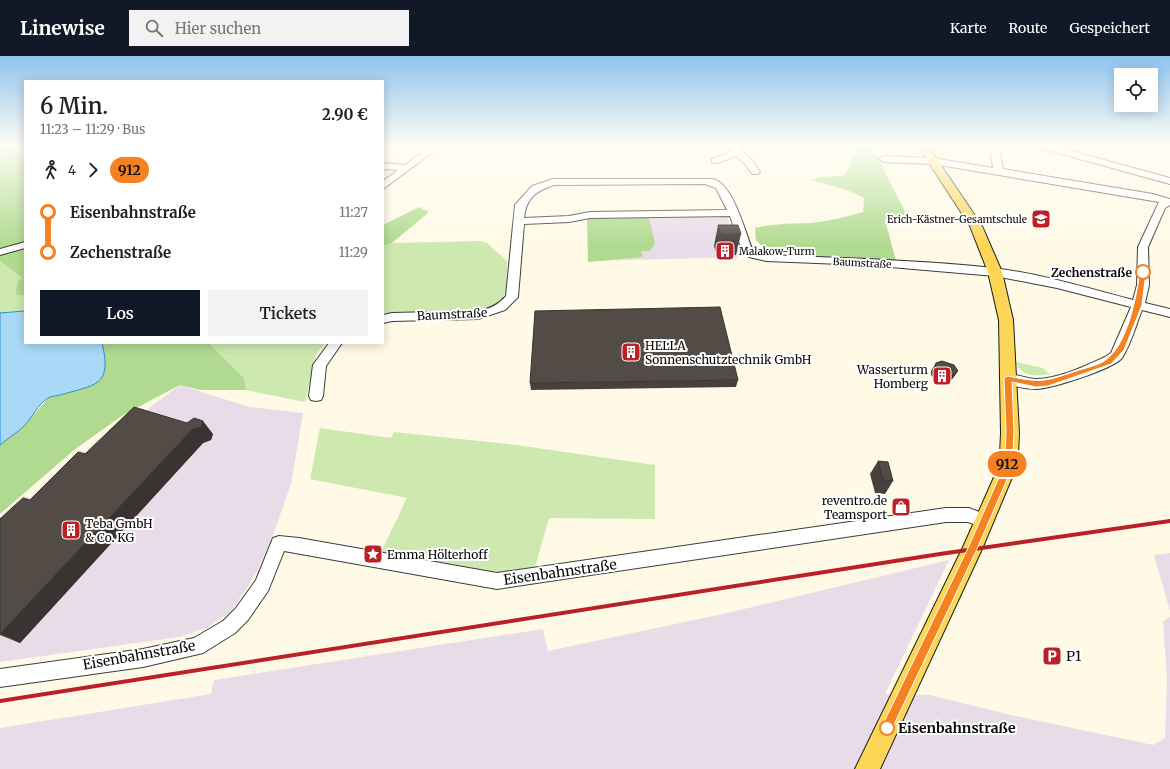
<!DOCTYPE html>
<html lang="de">
<meta charset="utf-8">
<style>
body{margin:0;font-family:Merriweather,serif;background:#f2f2f2;color:#222;height:100vh;display:flex;flex-direction:column;font-size:15px;white-space:nowrap}
*{box-sizing:border-box;margin:0}
p{font-size:13px;color:#767676}
.icon{flex:none;width:22px;height:22px;fill:none;stroke:currentColor;stroke-width:2;stroke-linecap:round;stroke-linejoin:round}
.map{position:relative;flex:1;overflow:hidden}
.side{position:absolute;left:24px;top:24px;width:360px;height:264px;display:flex;flex-direction:column;background:#fff;border-radius:0px;box-shadow:0 2px 10px #0003}
.side>*{flex:none}
.badge{padding:0 8px;border-radius:13px;font-size:14px;line-height:26px}
.buttons{position:absolute;left:1114px;top:12px;display:grid;gap:8px}
.buttons a{display:grid;place-items:center;width:44px;height:44px;border-radius:0px;background:#fff;box-shadow:0 2px 10px #0003;font-size:20px}
.map>.badge{position:absolute;translate:-50% -50%;box-shadow:0 0 0 2px #fff}
.legs{display:flex;align-items:center;gap:6px;height:44px;padding:0 16px;font-size:13px}
.legs p{margin-inline-start:auto}
.overview{display:flex;align-items:center;justify-content:space-between;height:68px;padding:0 16px}
h1{font-size:22px;font-weight:600;line-height:30px}
.cta{display:flex;gap:8px;margin-top:auto;padding:8px 16px}
.cta a{flex:1;height:46px;border-radius:0px;background:#111827;color:#fff;font-size:16px;font-weight:600;line-height:46px;text-align:center}
.cta a+a{background:#f2f2f2;color:#222}
ul{padding:0 16px;list-style:none}
li{display:flex;align-items:center;gap:14px;height:40px;font-size:15px}
li i{display:grid;place-items:center;width:6px;height:100%;margin:0 5px;background:currentColor}
li i::after{content:'';width:10px;height:10px;margin:-5px;border:3px solid;border-radius:50%;background:#fff}
li p{margin-inline-start:auto}
li:first-child i{background:linear-gradient(#0000 50%,currentColor 0)}
li:last-child i{background:linear-gradient(currentColor 50%,#0000 0)}
header{display:flex;align-items:center;gap:24px;box-sizing:border-box;height:56px;padding:0 20px;background:#111827;color:#fff}
header strong{font-size:19px}
nav{display:flex;gap:22px;margin-inline-start:auto;font-size:14px}
.search{width:280px;height:36px;background:#f2f2f2;display:flex;align-items:center;gap:10px;box-sizing:border-box;padding:0 14px;border-radius:0px;color:#767676;font-size:15px}
.map>svg:first-child{display:block}
.industrial{fill:#e8dce9}
.green{fill:#cde9b0}
.forest{fill:#b0da8f}
.water{fill:#a9d9f7;stroke:#2f8ed0}
.lines{fill:none;stroke-linecap:round;stroke-linejoin:round}
.minor-casing{stroke:#3c3c3c;stroke-width:2}
.major-casing{stroke:#1a1a1a;stroke-width:2}
.minor{fill:#fff;fill-rule:evenodd}
.major{fill:#fdd658;fill-rule:evenodd}
.rail{stroke:#bb2025;stroke-width:4}
.wall{fill:#47403c}
.shaded-wall{fill:#393431}
.building{fill:#524b46;stroke:#393431}
.line-1{fill:#f58220;stroke:#fff}
.stop-1-dot{fill:#fff;stroke:#f58220;stroke-width:2}
.labels{text-anchor:middle;dominant-baseline:central;stroke-width:4;stroke-linejoin:round;paint-order:stroke}
.far-poi-label{font-size:10px;fill:#090909;stroke:#fff;text-anchor:end}
.far-street-label{font-size:10px;fill:#090909;stroke:#fff}
.stop-label{font-size:12px;font-weight:bold;fill:#090909;stroke:#fff;text-anchor:end}
.street-label{font-size:12px;fill:#090909;stroke:#fff}
.poi-label{font-size:12px;fill:#090909;stroke:#fff;text-anchor:start}
.near-street-label{font-size:14px;fill:#090909;stroke:#fff}
.near-poi-label{font-size:14px;fill:#090909;stroke:#fff;text-anchor:start}
.near-stop-label{font-size:14px;font-weight:bold;fill:#090909;stroke:#fff;text-anchor:start}
</style>
<header>
<strong>Linewise</strong>
<div class="search"><svg class="icon" aria-label="search" viewBox="0 0 24 24"><circle cx="10" cy="10" r="6"/><path d="M15 15l6 6"/></svg>Hier suchen</div>
<nav><a>Karte</a><a>Route</a><a>Gespeichert</a></nav>
</header>
<div class="map">
<svg width="1170" height="713" viewBox="0 0 1170 713">
<rect width="100%" height="100%" fill="#fffae6"/>
<path class="industrial" d="M 727,160 L 741,201 L 591,205 L 588,164 Z
M 180,329 L 249,351 L 303,357 L 291,428 L 273,479 L 258,513 L 245,535 L 230,556 L 206,572 L 179,581 L 0,606 L 0,461 L 23,440 L 30,442 L 80,394 L 88,397 Z
M 1170,497 L 1170,555 L 1154,499 Z
M 949,504 L 885,638 L 930,639 L 1011,659 L 1153,689 L 1165,682 L 1167,623 L 1163,565 L 1170,561 L 1170,713 L 0,713 L 0,672 L 211,638 L 214,624 L 543,573 L 548,595 L 727,557 Z"/>
<path class="green" d="M 480,185 L 487,187 L 507,205 C 506,232 512,246 481,255 L 383,257 L 383,190 L 392,187 Z
M 0,205 L 22,222 L 16,237 L 25,240 L 25,255 L 0,257 Z
M 209,287 L 325,287 L 316,299 L 305,346 L 246,334 L 244,322 Z
M 1016,306 L 1043,312 L 1050,318 C 1038,321 1019,320 1016,306 Z
M 320,372 L 391,382 L 394,376 L 516,389 L 655,409 L 655,463 L 549,462 L 534,515 L 496,521 L 381,496 L 407,442 L 310,423 Z"/>
<path class="forest" d="M 0,90 L 7,90 L 25,102 L 25,240 L 16,238 L 17,228 L 22,222 L 0,205 Z
M 856,90 L 872,90 L 909,164 L 885,164 L 896,205 L 796,200 L 766,195 L 756,184 L 755,172 C 774,167 792,168 811,167 C 828,165 846,161 863,156 L 864,142 L 847,134 L 811,124 L 820,121 L 843,120 C 850,113 851,103 857,94 Z
M 419,151 L 429,156 L 392,187 L 383,190 L 383,169 Z
M 587,162 L 649,162 L 655,187 L 650,195 L 641,195 L 643,201 L 588,206 Z
M 102,287 L 209,287 L 244,322 L 246,334 L 200,334 L 180,329 L 123,359 L 74,394 L 0,458 L 0,389 L 24,370 L 48,342 L 64,337 L 105,301 Z"/>
<path class="water" d="M 25,255 L 25,287 L 102,287 C 113,331 94,329 60,339 C 56,340 51,340 48,342 C 38,348 32,362 24,370 C 17,377 8,382 0,389 L 0,257 Z"/>
<g class="lines">
<g class="minor-casing">
<path id="minor" d="M 430,90 L 441,90 L 383,133 L 383,125 L 398,114 L 383,113 L 383,107 L 405,109 Z
M 733,90 L 741,90 L 742,95 L 753,105 L 760,116 L 758,118 L 752,118 L 746,109 L 736,100 L 718,107 L 712,107 L 712,103 L 732,95 Z
M 990,90 L 999,90 L 1003,113 L 1153,138 L 1170,143 L 1170,149 L 1165,152 L 1148,191 L 1149,229 L 1145,247 L 1170,253 L 1170,261 L 1142,254 C 1136,269 1131,288 1122,302 C 1113,313 1051,333 1036,333 C 1026,333 1013,330 1003,326 L 1001,323 L 1003,320 C 1014,316 1026,323 1037,323 C 1060,322 1085,310 1105,301 L 1111,297 L 1131,251 L 1057,232 L 995,220 L 867,209 L 766,205 L 749,201 L 743,197 L 730,160 L 590,162 L 569,166 L 524,168 L 518,241 L 505,254 L 478,263 L 392,265 L 383,267 L 383,259 L 392,257 L 478,255 C 490,253 498,249 506,240 L 515,149 L 532,130 L 553,123 L 713,123 C 733,128 745,175 752,193 L 766,199 C 842,202 918,204 994,212 C 1041,218 1088,232 1133,244 L 1137,229 L 1138,191 L 1159,146 L 933,108 L 884,106 L 879,103 L 884,100 L 933,102 L 993,112 ZM 705,128 L 716,132 L 727,154 L 590,156 L 569,160 L 524,162 C 526,142 536,135 554,129 Z
M 1038,90 L 1053,90 L 1170,122 L 1170,128 L 1040,92 Z
M 25,186 L 25,192 L 0,199 L 0,193 Z
M 329,287 L 342,287 L 326,310 L 323,340 L 321,344 L 316,345 L 311,344 L 309,340 L 313,309 Z
M 946,452 L 969,452 L 990,460 L 992,465 L 990,470 L 984,472 L 968,466 L 946,466 L 497,533 L 284,495 L 268,535 L 248,564 L 235,577 L 203,597 L 143,611 L 0,631 L 0,613 L 143,593 L 194,582 L 223,565 L 236,552 L 256,524 L 273,482 L 279,480 L 299,482 L 497,517 Z"/>
</g>
<g class="major-casing">
<path id="major" d="M 918,90 L 928,90 L 982,170 L 1002,216 L 1013,264 L 1019,377 L 1018,399 L 1013,419 L 982,493 L 880,713 L 855,713 L 964,489 L 995,419 L 1000,399 L 1001,377 L 999,264 L 988,216 L 970,170 Z"/>
</g>
<use href="#minor" class="minor"/>
<use href="#major" class="major"/>
<path class="rail" d="M 0,645 L 940,498 L 1170,465"/>
</g>
<path class="wall" d="M 718,169 L 741,178 L 736,199 L 717,200 L 714,190 Z
M 936,307 L 958,315 L 953,322 L 948,327 L 935,323 L 931,319 L 931,315 Z
M 738,324 L 736,331 L 531,334 L 530,327 Z
M 187,367 L 213,378 L 211,384 L 203,387 L 20,587 L 0,579 L 0,463 L 30,444 L 85,398 Z
M 878,405 L 893,425 L 885,438 L 875,437 L 870,418 Z"/>
<path class="shaded-wall" d="M 958,315 L 953,322 L 948,327 L 953,320 Z
M 203,365 L 213,378 L 211,384 L 203,387 L 20,587 L 1,577 L 193,373 Z"/>
<path class="building" d="M 718,169 L 738,169 L 741,178 L 721,179 Z
M 720,251 L 738,324 L 530,327 L 535,255 Z
M 942,305 L 954,309 L 958,315 L 953,320 L 939,316 L 935,312 L 936,307 Z
M 134,351 L 187,367 L 194,362 L 203,365 L 201,371 L 193,373 L 1,577 L 0,576 L 0,463 L 23,442 L 30,444 L 78,396 L 85,398 Z
M 878,405 L 888,406 L 893,425 L 883,424 Z"/>
<linearGradient id="sky" x2="0" y2="1"><stop stop-color="#8fc3ee"/><stop offset="0.47" stop-color="#fffdf4"/><stop offset="1" stop-color="#fffdf4" stop-opacity="0"/></linearGradient>
<rect width="1170" height="190" fill="url(#sky)"/>
<path class="line-1" d="M 1143,214 L 1146,216 L 1142,249 L 1124,294 L 1111,308 L 1048,330 L 1036,331 L 1012,326 L 1014,376 L 1013,399 L 1009,419 L 977,493 L 891,675 L 887,677 L 883,675 L 882,672 L 883,668 L 968,492 L 1000,419 L 1005,399 L 1006,376 L 1004,322 L 1008,320 C 1041,327 1044,326 1076,315 C 1085,312 1100,309 1107,303 C 1128,286 1136,242 1140,216 Z"/>
<defs>
<g id="school-square" transform="scale(1)"><rect x="-9" y="-9" width="18" height="18" rx="4" fill="#bb2025" stroke="#fff"/><path d="M0-5L7-2L0 1L-7-2ZM-4 1L0 2.5L4 1V4Q0 6-4 4Z" fill="#fff"/></g>
<g id="building-square" transform="scale(1)"><rect x="-9" y="-9" width="18" height="18" rx="4" fill="#bb2025" stroke="#fff"/><path d="M-4-6H4V6H1V3H-1V6H-4ZM-2.5-4.3h1.7v1.8h-1.7ZM.8-4.3h1.7v1.8H.8ZM-2.5-1h1.7V.8h-1.7ZM.8-1h1.7V.8H.8Z" fill="#fff"/></g>
<g id="shop-square" transform="scale(1)"><rect x="-9" y="-9" width="18" height="18" rx="4" fill="#bb2025" stroke="#fff"/><path d="M-5-2.5h2.3a2.7 3.5 0 0 1 5.4 0H5L5.5 6h-11ZM-1.5-2.5h3a1.5 2.3 0 0 0-3 0Z" fill="#fff"/></g>
<g id="sight-square" transform="scale(1)"><rect x="-9" y="-9" width="18" height="18" rx="4" fill="#bb2025" stroke="#fff"/><path d="M0-6L1.8-2.2L6-1.7L2.9 1.2L3.7 5.4L0 3.3L-3.7 5.4L-2.9 1.2L-6-1.7L-1.8-2.2Z" fill="#fff"/></g>
<g id="parking-square" transform="scale(1)"><rect x="-9" y="-9" width="18" height="18" rx="4" fill="#bb2025" stroke="#fff"/><path d="M-3.5-5.5H1a3.5 3.5 0 0 1 0 7H-1V5.5H-3.5ZM-1-3.4V-.6H.8a1.4 1.4 0 0 0 0-2.8Z" fill="#fff"/></g>
</defs>
<g fill-rule="evenodd">
<use href="#school-square" x="1041" y="163"/>
<use href="#building-square" x="725" y="195"/>
<use href="#building-square" x="631" y="296"/>
<use href="#building-square" x="942" y="320"/>
<use href="#shop-square" x="901" y="451"/>
<use href="#building-square" x="71" y="474"/>
<use href="#sight-square" x="373" y="498"/>
<use href="#parking-square" x="1052" y="600"/>
</g>
<g class="stop-1-dot">
<circle cx="1143" cy="216" r="7"/>
<circle cx="887" cy="672" r="7"/>
</g>
<g class="labels">
<g class="far-poi-label">
<text x="1027" y="163">Erich-Kästner-Gesamtschule</text>
<text x="739" y="195" text-anchor="start">Malakow-Turm</text>
</g>
<g class="far-street-label">
<text transform="translate(862 207) rotate(3)">Baumstraße</text>
</g>
<g class="stop-label">
<text x="1132" y="216">Zechenstraße</text>
</g>
<g class="street-label">
<text transform="translate(452 258) rotate(-3)">Baumstraße</text>
</g>
<g class="poi-label">
<text x="645" y="289">HELLA<tspan x="645" dy="14">Sonnenschutztechnik GmbH</tspan></text>
<text x="928" y="313" text-anchor="end">Wasserturm<tspan x="928" dy="14">Homberg</tspan></text>
<text x="887" y="444" text-anchor="end">reventro.de<tspan x="887" dy="14">Teamsport</tspan></text>
<text x="85" y="467">Teba GmbH<tspan x="85" dy="14">&amp; Co. KG</tspan></text>
<text x="387" y="498">Emma Hölterhoff</text>
</g>
<g class="near-street-label">
<text transform="translate(560 516) rotate(-8)">Eisenbahnstraße</text>
<text transform="translate(139 599) rotate(-10)">Eisenbahnstraße</text>
</g>
<g class="near-poi-label">
<text x="1066" y="600">P1</text>
</g>
<g class="near-stop-label">
<text x="898" y="672">Eisenbahnstraße</text>
</g>
</g>
</svg>
<div class="buttons">
<a><svg class="icon" aria-label="locate" viewBox="0 0 24 24"><circle cx="12" cy="12" r="6"/><path d="M12 2v4M12 18v4M2 12h4M18 12h4"/></svg></a>
</div>
<b class="badge" style="left:1007px;top:408px;background:#f58220;color:#111">912</b>
<section class="side">
<div class="overview"><div><h1>6 Min.</h1><p>11:23 – 11:29 · Bus</p></div><b>2.90 €</b></div>
<div class="legs"><svg class="icon" aria-label="walk" viewBox="0 0 24 24"><circle cx="13" cy="4" r="2"/><path d="M13 8l-2 6 4 7M11 14l-3 7M7 12l3-4h3l4 4"/></svg>4<svg class="icon" aria-label="forward" viewBox="0 0 24 24"><path d="M9 5l7 7-7 7"/></svg><b class="badge" style="background:#f58220;color:#111">912</b></div>
<ul>
<li><i style="color:#f58220"></i><b>Eisenbahnstraße</b><p>11:27</p></li>
<li><i style="color:#f58220"></i><b>Zechenstraße</b><p>11:29</p></li>
</ul>
<div class="cta"><a>Los</a><a>Tickets</a></div>
</section>
</div>
